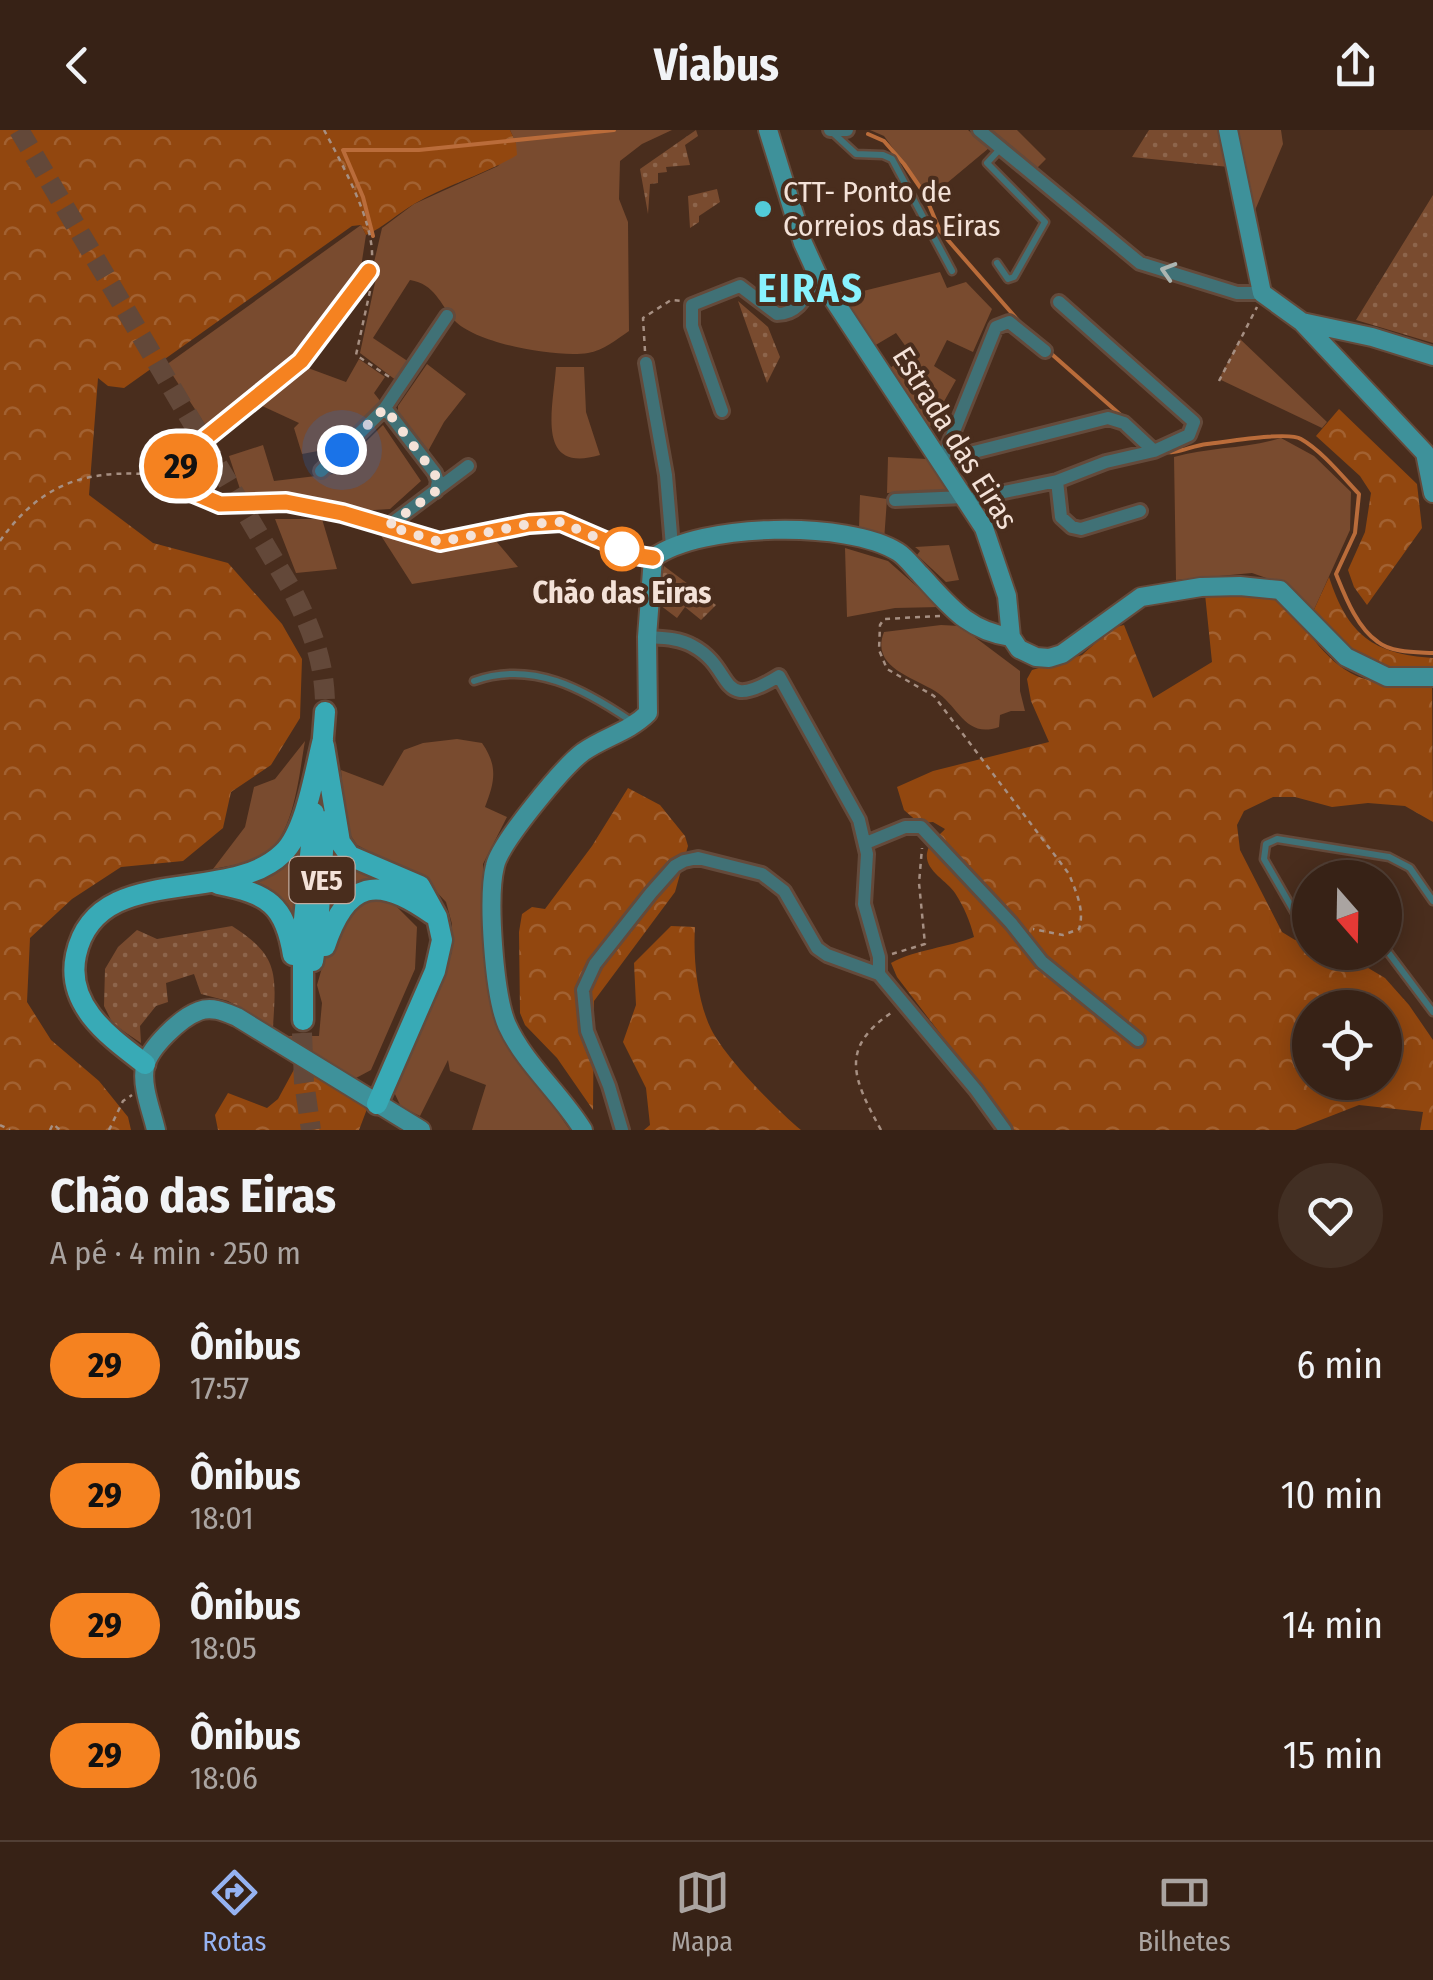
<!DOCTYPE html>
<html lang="pt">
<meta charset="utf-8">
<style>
body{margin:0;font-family:"Fira Sans Condensed",sans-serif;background:#422f23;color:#f1f3f6;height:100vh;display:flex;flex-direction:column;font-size:38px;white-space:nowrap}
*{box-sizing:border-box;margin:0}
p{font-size:32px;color:#aaa4a1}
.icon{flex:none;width:55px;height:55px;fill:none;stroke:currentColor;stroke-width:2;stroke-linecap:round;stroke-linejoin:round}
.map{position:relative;height:1000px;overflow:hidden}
.details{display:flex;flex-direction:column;background:#372216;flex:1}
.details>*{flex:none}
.badge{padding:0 20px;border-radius:32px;font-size:35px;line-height:65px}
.needle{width:65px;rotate:160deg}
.buttons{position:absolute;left:1292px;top:730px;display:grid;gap:20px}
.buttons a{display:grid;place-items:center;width:110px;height:110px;border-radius:50%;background:#372216;box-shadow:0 5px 25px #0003,0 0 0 2px #513f35;font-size:50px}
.you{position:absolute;width:50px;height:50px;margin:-25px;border:8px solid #fff;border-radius:50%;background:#1a73e8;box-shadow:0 0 0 15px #1a73e833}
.map>.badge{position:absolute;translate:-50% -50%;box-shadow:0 0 0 5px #fff}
.round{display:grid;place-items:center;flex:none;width:105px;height:105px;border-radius:52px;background:#422f23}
.head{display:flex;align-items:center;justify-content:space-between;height:170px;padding:0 50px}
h1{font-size:48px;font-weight:700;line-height:75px}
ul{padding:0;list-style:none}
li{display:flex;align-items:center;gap:30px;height:130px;padding:0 50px}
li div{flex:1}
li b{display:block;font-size:38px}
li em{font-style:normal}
li .badge{min-width:110px;font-weight:700;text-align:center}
header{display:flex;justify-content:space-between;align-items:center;height:130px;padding:0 50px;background:#372216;font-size:45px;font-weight:700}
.dock{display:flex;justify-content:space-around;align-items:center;height:140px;border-top:2px solid #513f35;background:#372216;font-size:28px;color:#aaa4a1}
.dock a{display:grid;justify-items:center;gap:5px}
.dock .selected{color:#95b2f1}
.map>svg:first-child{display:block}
.grass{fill:#794b2f}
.forest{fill:url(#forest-crowns);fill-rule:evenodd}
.garden{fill:url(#garden-dots)}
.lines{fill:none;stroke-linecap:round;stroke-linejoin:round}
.stream{stroke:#ba6c3a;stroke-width:4}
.primary-tunnel{stroke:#634839;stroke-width:20;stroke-dasharray:20 10;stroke-linecap:butt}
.lane-casing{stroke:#644a3b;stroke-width:11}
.street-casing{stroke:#644a3b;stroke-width:18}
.secondary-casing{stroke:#644a3b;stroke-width:22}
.primary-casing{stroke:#644a3b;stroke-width:25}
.path{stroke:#a68f82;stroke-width:2.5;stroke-dasharray:5 5;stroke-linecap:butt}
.lane{stroke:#407176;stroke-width:6}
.street{stroke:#407176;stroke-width:12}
.secondary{stroke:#3e919a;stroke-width:18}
.primary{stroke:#38aab6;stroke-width:20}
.oneway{stroke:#acb5b1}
.line-casing{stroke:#fff;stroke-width:22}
.line{stroke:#f58220;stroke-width:15}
.walk{stroke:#f4e2d8;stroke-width:10;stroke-dasharray:0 18}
.poi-dot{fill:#52cbd8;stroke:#492d1d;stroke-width:4}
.stop-dot{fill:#fff;stroke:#f58220;stroke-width:5}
.labels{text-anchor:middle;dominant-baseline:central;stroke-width:8;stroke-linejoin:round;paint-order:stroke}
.shield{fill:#492d1d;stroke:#c1aca0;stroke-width:2.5}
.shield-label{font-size:28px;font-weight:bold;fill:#f4e2d8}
.poi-label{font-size:30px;fill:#f4e2d8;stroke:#492d1d;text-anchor:start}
.street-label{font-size:30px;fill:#f4e2d8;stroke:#492d1d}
.stop-label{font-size:30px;font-weight:bold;fill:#f4e2d8;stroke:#492d1d}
.district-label{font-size:40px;font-weight:bold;letter-spacing:2.5px;fill:#88f2fe;stroke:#492d1d}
</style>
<header><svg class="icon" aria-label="back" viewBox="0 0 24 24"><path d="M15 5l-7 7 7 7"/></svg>Viabus<svg class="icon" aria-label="share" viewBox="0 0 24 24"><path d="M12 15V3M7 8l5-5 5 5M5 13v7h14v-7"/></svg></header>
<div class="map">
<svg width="1433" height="1000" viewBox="0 0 1433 1000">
<defs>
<pattern id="forest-crowns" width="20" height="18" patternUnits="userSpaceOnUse" patternTransform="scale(2.5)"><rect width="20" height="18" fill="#92470f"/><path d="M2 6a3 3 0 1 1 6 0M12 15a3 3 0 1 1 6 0" fill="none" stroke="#a26131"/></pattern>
<pattern id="garden-dots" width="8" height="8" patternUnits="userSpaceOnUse" patternTransform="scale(2.5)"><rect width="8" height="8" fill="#794b2f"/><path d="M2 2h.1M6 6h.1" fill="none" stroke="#8d654c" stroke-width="1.8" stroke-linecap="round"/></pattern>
</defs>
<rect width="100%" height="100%" fill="#492d1d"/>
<path class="grass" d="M 510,0 L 672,0 L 642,14 L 620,31 L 619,69 L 628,92 L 629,201 C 617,209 603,221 588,223 C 557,228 476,214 454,190 C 440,174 435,154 410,150 L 373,208 L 409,232 L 397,251 L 360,223 L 376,148 L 372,141 L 382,98 L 414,74 L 498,36 L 516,13 Z
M 870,0 L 968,0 L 989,18 L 929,68 L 884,6 Z
M 986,0 L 1017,0 L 1046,29 L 1034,41 Z
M 1238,0 L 1281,0 L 1283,14 L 1253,85 Z
M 361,95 L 366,105 L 361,137 L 293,227 L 206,296 L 166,235 Z
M 940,142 L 947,158 L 966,152 L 992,179 L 973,222 L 947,210 L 934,236 L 956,250 L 927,302 L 885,243 L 909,221 L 896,203 L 874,216 L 843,166 Z
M 1240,209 L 1327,292 L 1322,298 L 1219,249 Z
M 359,229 L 385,247 L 374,263 L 381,272 L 334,318 L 302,324 L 294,298 L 299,293 L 260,275 L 308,238 L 346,252 Z
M 427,234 L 466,264 L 444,292 L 427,323 L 398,284 L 398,276 Z
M 556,237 L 584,237 L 586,282 L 600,325 C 535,344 553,279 556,237 Z
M 383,295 L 421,351 L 390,379 L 359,381 L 329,369 L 243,368 L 229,326 L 263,315 L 274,351 L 333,344 Z
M 1281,308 L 1314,326 L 1351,362 L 1350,400 L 1312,484 L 1284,454 L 1252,443 L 1176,450 L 1174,327 C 1209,317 1246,319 1281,308 Z
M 888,327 L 927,329 L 947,360 L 887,363 Z
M 860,365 L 887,369 L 884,411 L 859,399 Z
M 275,389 L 322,389 L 337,439 L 296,443 Z
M 378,401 L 442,418 L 496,411 L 518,437 L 412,454 Z
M 949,415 L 959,450 L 946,452 L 917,425 L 920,421 L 915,417 Z
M 845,418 L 888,431 L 940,477 L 895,478 L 847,487 Z
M 941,495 L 960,496 L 1020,541 L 1020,561 L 1025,581 L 1011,581 L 1000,585 L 999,597 C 965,609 959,576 935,561 C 913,547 870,537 884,502 Z
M 457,609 L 482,613 C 498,636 495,651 485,677 L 507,687 L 483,734 L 495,893 L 570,1000 L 472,1000 L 486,955 L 450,941 L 448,930 L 420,986 L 401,977 L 394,962 L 452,822 L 452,794 L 446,772 L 430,755 L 357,715 L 345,697 L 341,640 L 383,656 L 404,620 L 423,613 Z
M 305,611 C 299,644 294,712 260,727 C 246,734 228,736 213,739 L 245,697 L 254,657 L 275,649 Z
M 328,711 L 383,746 L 345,763 L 325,787 Z
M 300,719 L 296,795 C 280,768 276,760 245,752 L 272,743 Z
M 376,768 L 391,771 L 417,797 L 415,839 L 371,940 L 356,948 L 345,945 L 283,906 L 319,906 L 322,873 L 317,855 L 334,796 L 361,771 Z"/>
<path class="forest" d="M 0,0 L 510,0 L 516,13 L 517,25 C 484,45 446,55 414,74 C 397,84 384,97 366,105 L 361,95 L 352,96 L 124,258 L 108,256 L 98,248 L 89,365 L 153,413 L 228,433 L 282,494 L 302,529 L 300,588 L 271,635 L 231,662 L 223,698 L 183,731 L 121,737 L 72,769 L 30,808 L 27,872 L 51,910 L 99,951 L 128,987 L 131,1000 L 0,1000 Z
M 1339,279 L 1417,354 L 1422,398 L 1367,475 L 1354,457 L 1348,440 L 1365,402 L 1371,363 L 1360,346 L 1316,306 Z
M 1329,447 C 1348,505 1373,524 1433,528 L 1433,541 L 1387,540 L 1351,520 L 1312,484 Z
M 1218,460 L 1264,466 L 1292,476 C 1308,505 1335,543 1369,550 C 1389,554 1412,552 1432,553 L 1433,692 L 1405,676 L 1368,673 L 1332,677 L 1295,667 L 1273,667 L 1244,681 L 1237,695 L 1240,720 L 1282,802 L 1295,810 L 1310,812 L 1310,822 L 1343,823 L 1385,848 L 1409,875 L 1433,910 L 1433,1000 L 1420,1000 L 1423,982 L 1359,975 L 1295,1000 L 1014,1000 L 897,847 L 891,833 C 917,819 947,818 974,807 C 970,791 964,777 955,763 C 946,749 919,738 929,717 C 931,711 941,704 945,699 L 933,692 L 919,693 L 904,680 L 897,657 L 933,641 L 1049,612 L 1031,571 L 1027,549 L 1032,540 L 1082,525 L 1112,498 L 1124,495 L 1153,568 L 1212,532 L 1205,464 ZM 1310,878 L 1385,878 L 1385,952 L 1310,952 Z
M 628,658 L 660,675 L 685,706 L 688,716 L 675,762 L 594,871 L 593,980 L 557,928 L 525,895 L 520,883 L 519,802 L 522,784 L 532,777 L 545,779 L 592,716 Z
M 671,796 L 695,797 C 693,828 697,870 711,899 C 727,930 774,977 801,1000 L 644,1000 L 650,995 L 646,958 L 623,912 L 636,875 L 634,833 Z
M 297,934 L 367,979 L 359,1000 L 218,1000 L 215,985 L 228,963 L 267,978 L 278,969 Z"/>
<path class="garden" d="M 696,0 L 698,6 L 685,15 L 690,35 L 666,37 L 667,42 L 658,43 L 658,53 L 650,54 L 648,84 L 640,39 Z
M 1149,0 L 1219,0 L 1229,37 L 1132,27 Z
M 717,59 L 720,72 L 699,86 L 699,92 L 690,98 L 688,66 Z
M 1433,65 L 1433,213 L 1356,190 Z
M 738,171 L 768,197 L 780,227 L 767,253 Z
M 664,436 L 716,475 L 701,490 L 685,477 L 677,488 L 656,472 Z
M 232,796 C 280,826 276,845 273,897 L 228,871 L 201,864 L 194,844 L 166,853 L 168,872 L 156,876 L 140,896 L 141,913 L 113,894 L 104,876 L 105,839 L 118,817 L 137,800 L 157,809 Z"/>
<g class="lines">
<path class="stream" d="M 868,4 L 884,11 L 904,34 L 924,63 L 940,101 L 1023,196
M 373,106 L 363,67 L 343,20 L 419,20 L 614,0
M 1047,220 L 1123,287
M 1161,322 C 1179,324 1190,316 1207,314 C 1226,312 1288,301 1301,309 C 1322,321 1342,346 1359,364 L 1355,403 L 1336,444 C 1345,466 1357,498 1378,512 C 1392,523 1416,522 1433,523"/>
<path class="primary-tunnel" d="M 19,0 L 294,464 C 314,504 326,537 325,582
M 302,903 L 304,952 L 311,1000"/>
<g class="lane-casing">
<path id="lane" d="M 831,1 L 856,24 L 883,25 L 892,29 L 952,141
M 997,133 L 1008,149 L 1014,147 L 1045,92 L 987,33 L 1000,19
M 474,551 C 532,530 584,559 631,591
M 1310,796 L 1299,790 L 1264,729 L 1266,714 L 1277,709 L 1389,727 L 1410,738 L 1433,771
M 1385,818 L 1433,882"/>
</g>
<g class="street-casing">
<path id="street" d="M 830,0 L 847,0
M 979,0 L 1140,133 L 1237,163 L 1262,163
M 369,141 L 301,231 L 186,324 L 180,337 L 181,347 L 189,361 L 220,374 L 286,372 L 342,383 L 440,411 L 529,394 L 561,392 L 640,427 L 653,428
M 646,233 L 666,345 L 672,416
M 722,281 L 692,196 L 692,175 L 740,156 L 777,184 C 800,184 807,163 818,146
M 974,322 L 1108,288 L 1124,293 L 1154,321
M 942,331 L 996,197 L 1009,192 L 1045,221
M 321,341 L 385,278
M 1057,351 L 1061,387 L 1072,397 L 1081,399 L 1140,381
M 436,361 L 438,351 L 435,343 L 385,278 L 447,186
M 895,370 L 964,367
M 966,370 L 1057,351 L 1106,332 L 1154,321 L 1189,305 L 1194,292 L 1059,172
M 388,396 L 468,336
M 647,507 C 663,508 679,508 693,516 C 736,539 716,585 779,546 L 859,690 L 867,724 L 864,774 L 879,827 L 879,844
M 866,713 L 905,697 L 921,697 L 1011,793 L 1042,832 L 1138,910
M 622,1000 L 609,956 L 587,901 L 583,860 L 595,834 L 651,763 L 675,736 L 684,731 L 698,728 L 762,744 L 784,761 L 817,818 L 827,825 L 879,844 L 976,960 L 1005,1000"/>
</g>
<g class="secondary-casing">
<path id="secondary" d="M 768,0 L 803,113 L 818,146 L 984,398 L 1007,466 L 1011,507 L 1019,519 L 1036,527 L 1049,528 L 1062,524 L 1141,467 L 1201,457 L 1240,456 L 1280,460 L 1346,527 L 1387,547 L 1433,547
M 1228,0 L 1262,163 L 1302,192 L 1372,207 L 1433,226
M 1302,192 L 1425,323 L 1433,363
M 156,1000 C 152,982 141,956 145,937 C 149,918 180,888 199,881 C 212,876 225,882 237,887 L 421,1000
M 583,1000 C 561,964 524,933 507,895 C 494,865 487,768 495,736 C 500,713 563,637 583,622 C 604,607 629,602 648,583 L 647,507 L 653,428 C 700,393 848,390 898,422 C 906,427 913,437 920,444 C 949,475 967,501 1011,507"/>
</g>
<g class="primary-casing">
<path id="primary" d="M 324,616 L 340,712 L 350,726 L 420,756 L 437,787 L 442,810 L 435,841 L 377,974
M 322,620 L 325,582
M 218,754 C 268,764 285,774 293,825
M 325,816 C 347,750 378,745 432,784
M 313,831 L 318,797 L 325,691
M 303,890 L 303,800 L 314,683
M 145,934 C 110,907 65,876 76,825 C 96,730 228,777 283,723 C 306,701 315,640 323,609"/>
</g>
<path class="path" d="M 324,0 C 342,34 374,91 372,129
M 370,161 L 356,225 L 391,248
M 645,221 L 643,188 L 671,170 L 682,171
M 1219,251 L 1257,177
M 0,411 C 45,347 95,338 169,346
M 940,486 L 884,489 L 880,495 L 879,520 L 887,539 L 934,566 L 1069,744 C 1076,762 1085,780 1079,799 L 1063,805 L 1033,799
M 892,824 L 925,814 L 919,753 L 922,718
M 0,995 L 10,1000
M 50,1000 L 53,994 L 60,1000
M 109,1000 L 123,971 L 132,965
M 881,1000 C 854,950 837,918 894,881"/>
<use href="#lane" class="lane"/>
<use href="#street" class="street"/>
<use href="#secondary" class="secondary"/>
<use href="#primary" class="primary"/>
</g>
<defs><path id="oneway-chevron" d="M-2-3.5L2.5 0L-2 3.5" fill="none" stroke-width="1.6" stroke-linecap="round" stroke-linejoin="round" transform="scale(2.5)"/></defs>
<use class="oneway" href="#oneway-chevron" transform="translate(1168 141) rotate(-163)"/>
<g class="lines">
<g class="line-casing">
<path id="line" d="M 369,141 L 301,231 L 186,324 L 180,337 L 181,348 L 189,361 L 220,374 L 286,372 L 342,383 L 440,412 L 529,394 L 561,392 L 640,426 L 653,428"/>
</g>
<use href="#line" class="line"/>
<path class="walk" d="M 342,320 L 385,278 L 434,343 L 438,351 L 436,361 L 388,396 L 440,412 L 529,394 L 561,392 L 622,419"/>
</g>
<circle class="poi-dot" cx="763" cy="79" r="10"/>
<circle class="stop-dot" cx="622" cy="419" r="20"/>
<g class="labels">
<rect class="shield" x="289.5" y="727" width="65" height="46" rx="8"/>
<g class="shield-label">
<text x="322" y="750">VE5</text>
</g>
<g class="poi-label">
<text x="783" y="62">CTT- Ponto de<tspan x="783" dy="34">Correios das Eiras</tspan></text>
</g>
<g class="street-label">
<text transform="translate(955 308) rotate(58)">Estrada das Eiras</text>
</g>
<g class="stop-label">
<text x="622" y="463">Chão das Eiras</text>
</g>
<g class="district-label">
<text x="811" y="159">EIRAS</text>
</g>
</g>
</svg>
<div class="buttons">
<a><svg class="needle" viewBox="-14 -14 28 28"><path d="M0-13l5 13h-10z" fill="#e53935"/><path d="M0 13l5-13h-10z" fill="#aaa4a1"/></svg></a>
<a><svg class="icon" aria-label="locate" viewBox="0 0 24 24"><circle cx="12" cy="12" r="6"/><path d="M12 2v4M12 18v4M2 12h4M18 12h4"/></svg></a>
</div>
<div class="you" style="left:342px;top:320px"></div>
<b class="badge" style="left:181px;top:336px;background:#f58220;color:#111">29</b>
</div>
<section class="details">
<div class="head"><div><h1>Chão das Eiras</h1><p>A pé · 4 min · 250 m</p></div><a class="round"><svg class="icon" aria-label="heart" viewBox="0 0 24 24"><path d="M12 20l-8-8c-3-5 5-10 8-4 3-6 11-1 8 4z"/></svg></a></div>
<ul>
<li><span class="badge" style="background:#f58220;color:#111">29</span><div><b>Ônibus</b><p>17:57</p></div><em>6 min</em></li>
<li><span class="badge" style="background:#f58220;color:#111">29</span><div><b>Ônibus</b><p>18:01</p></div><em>10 min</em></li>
<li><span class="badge" style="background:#f58220;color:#111">29</span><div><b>Ônibus</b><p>18:05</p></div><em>14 min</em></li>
<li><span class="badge" style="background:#f58220;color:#111">29</span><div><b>Ônibus</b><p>18:06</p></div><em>15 min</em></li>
</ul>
</section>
<nav class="dock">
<a class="selected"><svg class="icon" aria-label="directions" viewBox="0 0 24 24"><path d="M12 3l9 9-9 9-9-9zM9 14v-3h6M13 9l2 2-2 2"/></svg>Rotas</a>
<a><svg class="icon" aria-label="map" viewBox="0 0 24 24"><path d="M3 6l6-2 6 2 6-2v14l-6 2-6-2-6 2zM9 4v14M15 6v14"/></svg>Mapa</a>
<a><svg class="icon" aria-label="tickets" viewBox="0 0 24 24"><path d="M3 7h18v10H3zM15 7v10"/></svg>Bilhetes</a>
</nav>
